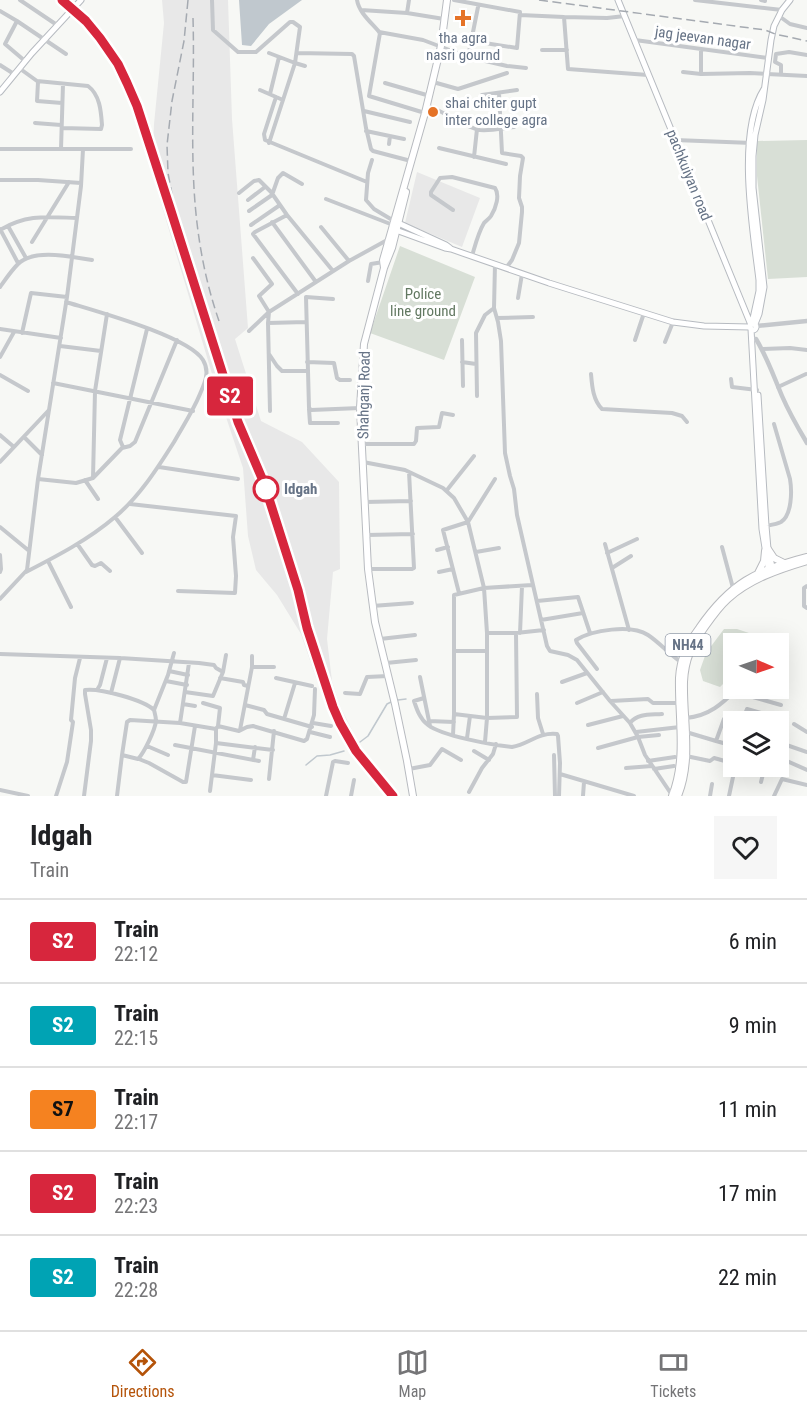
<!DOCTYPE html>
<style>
body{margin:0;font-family:"Roboto Condensed",sans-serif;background:#f6f6f6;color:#202124;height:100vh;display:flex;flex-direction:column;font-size:22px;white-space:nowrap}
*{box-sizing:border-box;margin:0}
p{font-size:20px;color:#757577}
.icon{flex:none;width:33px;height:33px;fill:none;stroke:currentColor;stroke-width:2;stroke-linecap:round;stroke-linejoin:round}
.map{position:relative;height:796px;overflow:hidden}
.panel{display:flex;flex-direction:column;background:#fff;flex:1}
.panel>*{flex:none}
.badge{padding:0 12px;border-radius:4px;font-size:21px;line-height:39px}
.needle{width:39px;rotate:92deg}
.tools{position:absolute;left:723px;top:633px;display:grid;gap:12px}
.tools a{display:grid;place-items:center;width:66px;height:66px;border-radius:0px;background:#fff;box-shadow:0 6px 24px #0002;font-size:30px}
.map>.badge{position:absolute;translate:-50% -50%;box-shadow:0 0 0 3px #fff}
.round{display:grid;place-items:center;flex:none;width:63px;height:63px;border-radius:0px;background:#f6f6f6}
.overview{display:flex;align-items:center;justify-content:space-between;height:102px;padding:0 30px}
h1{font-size:28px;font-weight:700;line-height:45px}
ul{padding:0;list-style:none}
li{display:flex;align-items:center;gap:18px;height:84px;padding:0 30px;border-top:2px solid #e0e0e0}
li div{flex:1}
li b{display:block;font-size:22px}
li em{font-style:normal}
li .badge{min-width:66px;font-weight:700;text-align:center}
.tabs{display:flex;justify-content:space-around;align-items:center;height:84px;border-top:2px solid #e0e0e0;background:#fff;font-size:16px;color:#757577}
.tabs a{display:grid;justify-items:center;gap:3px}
.tabs .on{color:#b45309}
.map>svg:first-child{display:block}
.built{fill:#e8e8e8}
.green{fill:#d8dfd6}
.water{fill:#c0c8ce}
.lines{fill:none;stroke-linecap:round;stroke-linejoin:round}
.stream{stroke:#c0c8ce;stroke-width:1.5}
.secondary-casing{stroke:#b7bbc1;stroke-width:7}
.primary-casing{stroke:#b8bbc0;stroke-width:8}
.trunk-casing{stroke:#b8babe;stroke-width:8}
.minor{stroke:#c5c8cc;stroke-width:4}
.tertiary{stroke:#c5c8cc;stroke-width:4.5}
.secondary{stroke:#fff;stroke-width:5}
.primary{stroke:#fff;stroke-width:6}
.trunk{stroke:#fff;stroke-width:6}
.rail{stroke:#a5aab1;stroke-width:1.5;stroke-dasharray:9 4.5;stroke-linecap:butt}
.line-casing{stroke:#fff;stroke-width:14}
.line{stroke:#d7263d;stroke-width:9}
.poi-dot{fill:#e57327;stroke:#fff;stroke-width:2}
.stop-dot{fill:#fff;stroke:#d7263d;stroke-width:3}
.labels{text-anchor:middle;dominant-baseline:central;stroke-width:6;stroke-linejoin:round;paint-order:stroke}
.shield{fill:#fff;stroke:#949daa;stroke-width:1.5}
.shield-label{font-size:14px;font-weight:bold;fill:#667386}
.poi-label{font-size:15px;fill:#667386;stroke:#fff}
.street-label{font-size:15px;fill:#667386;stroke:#fff}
.park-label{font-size:15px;fill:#627861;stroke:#fff}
.stop-label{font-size:15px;font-weight:bold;fill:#667386;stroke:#fff;text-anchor:start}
</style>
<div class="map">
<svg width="807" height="796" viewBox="0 0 807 796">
<rect width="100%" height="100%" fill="#f7f8f5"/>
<path class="built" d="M 162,0 L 228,0 L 232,119 L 248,328 L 235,339 L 261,421 L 302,442 L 339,482 L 340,569 L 333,572 L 327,639 L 332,681 L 340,706 L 353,732 L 343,739 L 331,715 L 316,678 L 301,634 L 277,595 L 256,570 L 248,536 L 243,468 L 215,384 L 152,173 L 154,124 L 164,23 Z
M 417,172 L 480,198 L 462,247 L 405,223 Z"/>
<path class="green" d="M 807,140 L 807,277 L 768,279 L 757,176 L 757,141 Z
M 400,246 L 475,277 L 444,360 L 370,333 Z
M 724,629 L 737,629 L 749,633 L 749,643 L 734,644 L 733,674 L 720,687 L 703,681 L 700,670 L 706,653 Z"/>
<path class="water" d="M 239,0 L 302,0 L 269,24 L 251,46 L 242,45 Z"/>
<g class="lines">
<path class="stream" d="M 398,700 L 406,699
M 360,742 L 368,736 L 387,704 L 393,701
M 306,765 L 317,756 L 330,755 L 344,751"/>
<g class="secondary-casing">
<path id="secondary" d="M 618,0 L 751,325
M 0,92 L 32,53 L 81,0
M 396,222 L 446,245 L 450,248
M 393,229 L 445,248 L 451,249 L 549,283 L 673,322 L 704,326 L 750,327
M 752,323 L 759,291 L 759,280 C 753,230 736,133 764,89
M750 327a3 3 0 1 1 6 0a3 3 0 1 1-6 0Z
M 755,324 L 759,314 L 764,287 L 753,188 L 753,156 L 755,135 L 763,100 L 771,40 L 774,26 L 782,10 L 790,0
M 751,329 L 762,529 L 769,573
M 758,395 L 766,526 L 768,549 L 773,571"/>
</g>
<g class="primary-casing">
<path id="primary" d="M 384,268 L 392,248 L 406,192
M 413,796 L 407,761 L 395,704 L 375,622 L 368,569 L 360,408 L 364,344 L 384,268 L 383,260 L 425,113 L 441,46 L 447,0"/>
</g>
<g class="trunk-casing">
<path id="trunk" d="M 768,549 L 774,558 L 784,563
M 758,573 L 764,561 L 765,551
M 672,796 C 687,758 678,718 679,678 C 680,658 688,643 699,628 C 730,583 756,570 807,557
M 678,796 C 693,759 683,720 684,682 C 685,659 692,645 705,627 C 712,617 719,607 728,599 C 750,579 780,569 807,561"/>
</g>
<path class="minor" d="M 20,0 L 57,25
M 212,0 L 213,30 L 238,52 L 256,52 L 290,22 L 293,22 L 300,27 L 295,63 L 305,66
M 357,0 C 359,13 372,23 380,33 L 369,96 L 425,113
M 454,0 L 520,12 L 517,48 L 472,41
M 695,0 L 782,10
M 761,0 L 765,1
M 361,10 L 407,13 L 444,19
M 0,11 L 17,21
M 407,13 L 409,0
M 520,15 L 564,17 L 568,69 L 648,75
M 779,16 L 790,24 L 807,28
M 564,17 L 607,18 L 625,16
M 379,32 L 423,40 L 468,57 L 507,66 L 526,68
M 635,40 L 768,58
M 701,49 L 701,74
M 542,50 L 567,50
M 269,53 L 295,63 L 269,143
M 297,53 L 352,54 L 354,56 L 366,128 L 371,149 L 373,151 L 411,161
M 468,57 L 478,7
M 25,61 L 5,44 L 17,21 L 66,54
M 0,65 L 14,74
M 19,68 L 37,81 L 88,86 C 100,95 101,111 102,125 L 101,129 L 62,128
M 683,72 L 701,74 L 750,73 L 807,76
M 781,74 L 781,65 L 775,62 L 776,54 L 789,52 L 807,55
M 38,82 L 37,101 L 62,103
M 433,82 L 458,89 L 507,73
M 385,83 L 430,96
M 260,90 L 283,100
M 499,93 L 502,153 L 521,156 L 523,158 L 520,176 L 519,198 L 522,207 L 522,212 L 519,243 L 512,260 L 506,268
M 270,94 L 279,57
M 482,95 L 517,90
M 276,97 L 264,134 L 265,140 L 367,182
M 427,105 C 443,111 465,128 480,130 C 491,131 504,128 514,127
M 364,111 L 410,122
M 35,123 L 61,125
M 366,131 L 404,139
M 675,140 L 752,143
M 389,144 L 390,136
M 439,148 L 506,164
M 0,149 L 83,149 L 81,186 L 67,297 L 38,479 L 27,570 L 0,599
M 61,149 L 63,84
M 83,149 L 131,149
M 474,157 L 477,129
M 372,160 L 368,173 L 366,200 L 374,209 L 394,221
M 0,180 L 38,180 L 81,183
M 239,193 L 254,181 L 259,180 L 271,192 L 287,215 L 333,271
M 326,199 L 393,225
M 248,200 L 265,187
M 453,210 L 431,195 L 431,192 L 440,178 L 452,177 L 495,188 C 500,195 496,208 491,216 C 489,219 487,220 484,223 C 478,233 475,246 472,256
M 249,211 L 272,195 L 278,178 L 283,173 L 302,184
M 287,215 L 255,232 L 253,234 L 298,294
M 272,222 L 316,282
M 251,225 L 280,205
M 8,226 L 26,258
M 321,227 L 349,261
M 0,229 L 18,263
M 0,230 C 27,214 47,217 76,218
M 32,242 L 69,182
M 253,258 L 272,284 L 259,296 L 269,312 L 268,323 L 270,411
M 495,264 L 494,308 L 498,322 L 501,341 L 505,453 L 510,476 L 514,489 L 517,515 L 547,646 L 550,651 L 568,655 L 577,660 L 610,701 L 630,723 L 638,737 L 645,755 L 672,795
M 368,281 L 371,264 L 383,262
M 0,287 C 5,280 11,271 18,264 C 34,248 72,257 92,260
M 518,298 L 522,274
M 333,299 L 306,297 L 309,408 L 311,410 L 360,408
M 497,318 L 533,317
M 268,323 L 306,322
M 0,329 L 61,338
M 249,331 L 269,312 L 349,261 L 389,239
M 22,333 L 31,293 L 67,297
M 462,340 L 463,386
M 635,340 L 644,313
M 665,342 L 673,322
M 60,346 L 101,351
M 763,349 L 790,348 L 807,350
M 269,354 L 277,366 L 282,371 L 307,371
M 0,357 L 14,332
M 307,362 L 334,363 L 337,378 L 340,380 L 350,380
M 462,362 L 476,364
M 591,374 C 592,386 593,400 602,409 L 672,413 L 682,416 L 687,422
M 0,375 L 28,391
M 731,379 L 732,387 L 757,390
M 53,383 L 193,411
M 778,387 L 806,374
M 477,396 L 476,333 L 485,315 L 494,308
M 309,409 L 310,423 L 338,423
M 0,435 L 14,447
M 24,437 L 42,455
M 362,444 L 414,444 L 416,441 L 417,428 L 439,427 L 442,413 L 453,415
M 123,447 L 120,440 L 147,329
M 0,462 L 49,410
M 363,462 L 405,470 L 443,488 L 454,498 L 468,522 L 484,588 L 487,633 L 487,718 L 485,742
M 159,467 L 238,479
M 93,478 L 122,448 L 130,446 L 135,442 L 177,340
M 38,479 L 76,483 L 93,478 L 95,391 L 107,314
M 85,480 L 98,499
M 447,490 L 474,456
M 365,502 L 411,501
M 130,504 L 236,516 L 233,537 L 236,576 L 235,593 L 178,591
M 115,517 L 142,553
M 766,526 C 771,525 777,524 781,522 C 792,515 792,491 790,479 L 774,424
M 0,527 L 28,550
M 367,535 L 413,534
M 605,544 L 629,630
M 78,545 L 92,565 L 95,566 L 101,563 L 110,571
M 722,547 L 733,588
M 437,550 L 448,547
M 476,552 L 499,548
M 607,553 L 637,539
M 0,555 L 1,569 L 0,572
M 48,561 L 71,607
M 612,568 L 631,556
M 369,569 L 412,569 L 414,568 L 409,472
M 26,572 C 57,556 88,540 115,517 C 139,497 157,469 174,442 C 183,426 193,411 200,394 C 202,389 205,383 206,377 C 207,372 206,365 203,360 C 188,336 95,311 66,302
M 439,572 L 453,569
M 807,586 L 804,588 L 804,606 L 807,608
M 459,593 L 443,530 L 468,522 L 495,479
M 537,601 L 578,597 L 590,633
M 372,606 L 412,603
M 541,620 L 583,613
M 487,633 L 516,633 L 544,630
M 520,633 L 522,586
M 380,639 L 415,635
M 454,651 L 486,651
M 0,654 L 120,658 L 199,663 L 214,665 L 216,668 L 223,672
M 386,663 L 416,660
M 252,667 L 274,667
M 597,669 L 577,643 L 576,640 C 592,630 631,624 648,635 C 660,643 669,654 681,662
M 169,671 L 188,675
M 420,677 L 430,726
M 220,678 L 243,682 L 244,685 L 248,686
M 276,678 L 312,686
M 166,681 L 187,685
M 562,682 L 587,673
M 97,690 L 100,685 L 107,658
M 185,692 L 213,696 L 223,672 L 226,655
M 735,692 L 781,705
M 111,693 L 120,658
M 345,693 L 360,694 L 367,677 L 388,676
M 537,694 L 538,718 L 543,734
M 424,698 L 414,701 C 417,710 420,719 428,725 C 442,736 493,745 512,747 C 529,744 538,732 557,734 L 558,736 L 560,763 L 559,796
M 611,701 L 648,699 L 653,703 L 680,703
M 203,703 L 220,708 L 218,726
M 577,703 L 603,692
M 183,704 L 195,706
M 245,705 L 264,710 L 267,714 L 312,727
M 454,714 L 487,718 L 517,717 L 516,633
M 686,718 C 709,716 722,704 738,688
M 284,719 L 295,683
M 429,721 L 454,722
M 742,722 L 747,709 L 778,718 L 778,722
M 180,723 L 189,663
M 313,723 L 331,726
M 630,723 C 638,713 651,715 662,714
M 794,724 L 807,732
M 588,725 L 623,716
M 240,730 L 252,667 L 252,656
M 310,732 L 330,737
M 636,732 L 680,727
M 686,732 L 716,741 L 724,719
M 453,735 L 454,714 L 454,595 L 484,588 L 532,585
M 467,738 L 470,716
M 716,741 L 734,746
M 778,742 L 807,752
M 216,743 L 273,750
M 175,745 L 259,761
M 147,746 L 168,755
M 598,748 L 638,737 L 659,735
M 474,751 L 489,760
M 122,755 L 127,722 L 130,720 L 180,723 L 216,729 L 218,726 L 239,731 L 247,727 L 253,726 L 304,741 L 307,739 L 314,715 L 315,689
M 554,755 L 555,796
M 686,756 L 710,761 L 714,758 L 732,763
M 778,757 L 807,770
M 139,759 L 149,763 L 183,782 L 186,782 L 195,726
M 253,760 L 255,747
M 648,761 L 675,757
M 626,768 L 652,766
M 409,769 L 430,765 L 442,749 L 461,760
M 654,769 L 674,766
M 560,774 L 634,796
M 212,775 L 251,780
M 269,779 L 274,731
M 761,782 L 765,766
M 0,790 L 28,796
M 210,791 L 216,743 L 216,729
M 469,792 L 482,768 L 493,754 L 496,744
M 56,796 L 67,762 L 73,722 L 71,720 L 75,678 L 80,658
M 84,796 L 91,741 L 91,730 L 85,694 L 85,690 C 100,688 144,700 154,710 L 168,675 L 174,653
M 117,796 L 122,755 L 138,759 C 144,753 155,730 156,721 C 156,717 155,714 154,710
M 326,796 L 333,762 L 335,761 L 348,763
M 351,796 L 354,780
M 583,796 L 584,782
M 710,796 L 712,784
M 729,796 L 733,777 L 732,763 L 734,757
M 774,796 L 782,779 L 807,785"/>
<path class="tertiary" d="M 756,326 L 807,321
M 751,339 L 756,339 C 767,357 774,377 782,396 C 789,412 798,428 807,443"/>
<use href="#secondary" class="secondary"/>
<use href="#primary" class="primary"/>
<use href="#trunk" class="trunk"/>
<path class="rail" d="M 63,0 C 79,14 94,29 107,47 C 137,90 147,143 165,192
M 188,0 L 184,41 L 172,101 L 167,145 L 168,173 L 175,210 L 230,385 L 264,483 L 298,589 L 307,628 L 333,707 L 340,723 L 356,751 L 393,796
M 539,0 L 765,30 L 775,34 L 807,41
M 193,18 C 195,86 189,156 197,223 C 201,257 208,289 219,321"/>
</g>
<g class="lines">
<g class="line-casing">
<path id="line" d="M 62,0 L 86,21 L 100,38 L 118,64 L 127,83 L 137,106 L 171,211 L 238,422 L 264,483 L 298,590 L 307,628 L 333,707 L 340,723 L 356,751 L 393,796"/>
</g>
<use href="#line" class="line"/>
</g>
<g class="poi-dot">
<path d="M460 9h6v6h6v6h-6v6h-6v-6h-6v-6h6z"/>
<circle cx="433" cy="112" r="6"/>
</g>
<circle class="stop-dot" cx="266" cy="489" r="12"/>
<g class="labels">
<rect class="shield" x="665.5" y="634" width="45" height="22" rx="4.5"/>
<g class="shield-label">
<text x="688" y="645">NH44</text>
</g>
<g class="poi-label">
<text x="463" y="38">tha agra<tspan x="463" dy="17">nasri gournd</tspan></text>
<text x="445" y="103" text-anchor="start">shai chiter gupt<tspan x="445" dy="17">inter college agra</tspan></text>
</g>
<g class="street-label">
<text transform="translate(703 38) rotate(8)">jag jeevan nagar</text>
<text transform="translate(689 175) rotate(68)">pachkuiyan road</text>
<text transform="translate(364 395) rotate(-89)">Shahganj Road</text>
</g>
<g class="park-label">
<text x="423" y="294">Police<tspan x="423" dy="17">line ground</tspan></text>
</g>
<g class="stop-label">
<text x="284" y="489">Idgah</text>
</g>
</g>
</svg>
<div class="tools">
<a><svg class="needle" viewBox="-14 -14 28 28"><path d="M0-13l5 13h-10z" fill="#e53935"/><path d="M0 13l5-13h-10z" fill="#757577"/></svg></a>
<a><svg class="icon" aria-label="layers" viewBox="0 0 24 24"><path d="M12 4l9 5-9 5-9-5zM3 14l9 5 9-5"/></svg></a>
</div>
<b class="badge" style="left:230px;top:396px;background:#d7263d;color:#fff">S2</b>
</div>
<section class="panel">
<div class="overview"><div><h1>Idgah</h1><p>Train</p></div><a class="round"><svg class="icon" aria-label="heart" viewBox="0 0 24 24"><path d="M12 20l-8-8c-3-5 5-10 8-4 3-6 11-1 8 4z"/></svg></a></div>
<ul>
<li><span class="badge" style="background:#d7263d;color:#fff">S2</span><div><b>Train</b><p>22:12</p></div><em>6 min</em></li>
<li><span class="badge" style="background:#00a3b4;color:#fff">S2</span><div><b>Train</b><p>22:15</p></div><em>9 min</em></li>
<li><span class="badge" style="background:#f58220;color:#111">S7</span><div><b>Train</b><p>22:17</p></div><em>11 min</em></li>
<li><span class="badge" style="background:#d7263d;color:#fff">S2</span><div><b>Train</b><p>22:23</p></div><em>17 min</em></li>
<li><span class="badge" style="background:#00a3b4;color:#fff">S2</span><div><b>Train</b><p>22:28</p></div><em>22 min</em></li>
</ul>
</section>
<nav class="tabs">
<a class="on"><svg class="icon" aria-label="directions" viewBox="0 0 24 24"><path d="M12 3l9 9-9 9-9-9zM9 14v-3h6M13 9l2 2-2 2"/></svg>Directions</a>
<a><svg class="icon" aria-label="map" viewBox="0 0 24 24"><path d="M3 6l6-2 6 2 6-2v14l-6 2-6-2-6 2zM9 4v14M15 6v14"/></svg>Map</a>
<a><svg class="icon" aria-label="tickets" viewBox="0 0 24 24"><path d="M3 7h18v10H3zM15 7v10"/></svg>Tickets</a>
</nav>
